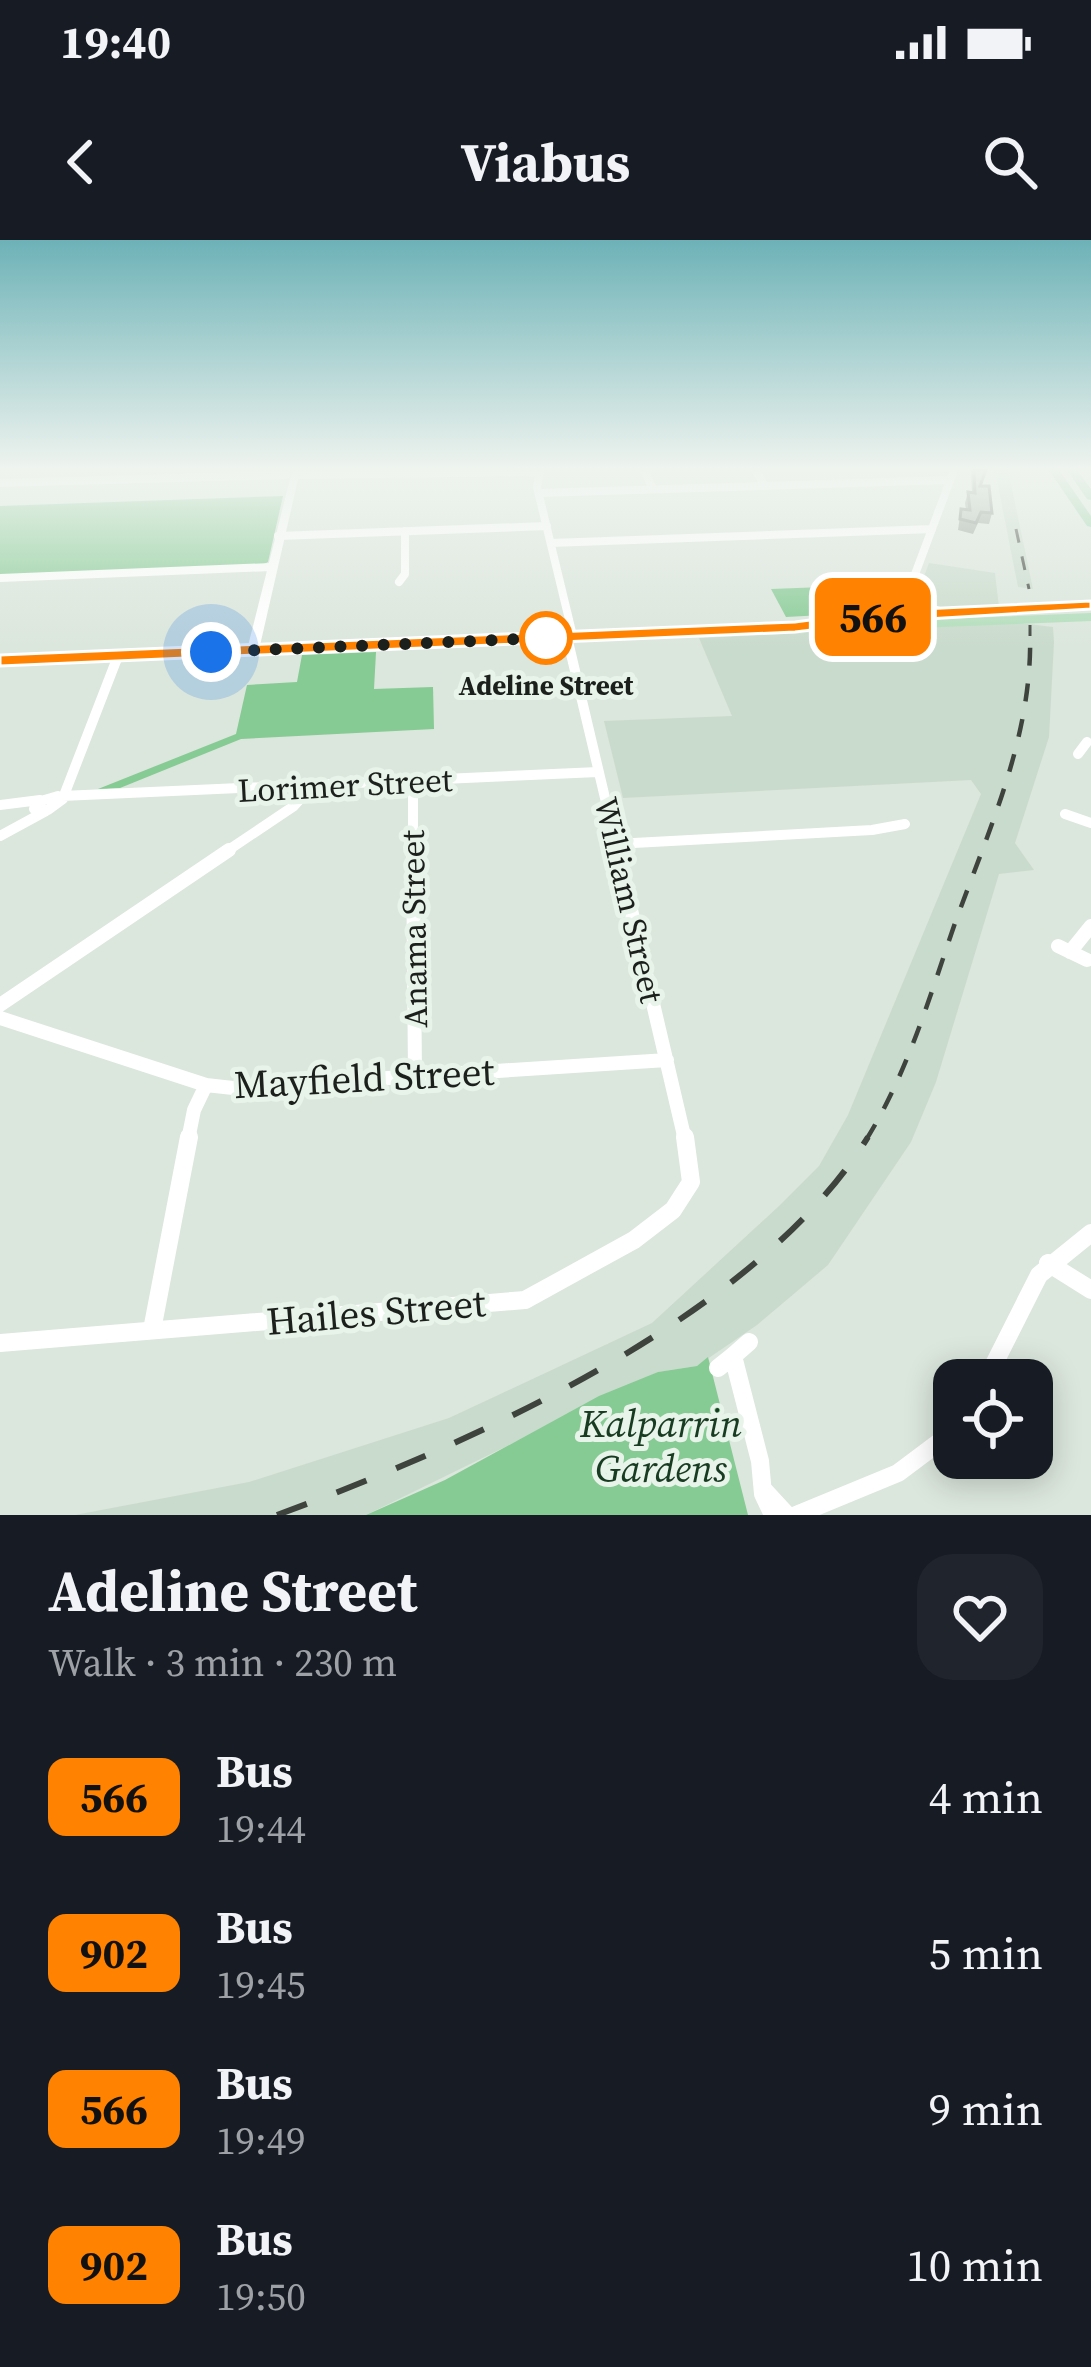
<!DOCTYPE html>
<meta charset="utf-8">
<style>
body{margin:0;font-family:"Source Serif 4",serif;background:#20242c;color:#f1f3f6;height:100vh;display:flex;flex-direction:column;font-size:45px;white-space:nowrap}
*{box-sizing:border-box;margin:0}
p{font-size:39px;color:#9ea1a6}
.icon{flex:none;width:66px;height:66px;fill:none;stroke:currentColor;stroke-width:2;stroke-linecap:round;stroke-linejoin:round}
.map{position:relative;height:1275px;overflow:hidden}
.side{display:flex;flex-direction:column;background:#171b24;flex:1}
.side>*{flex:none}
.badge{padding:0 24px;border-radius:18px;font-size:42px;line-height:78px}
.buttons{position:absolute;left:933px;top:1119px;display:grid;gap:24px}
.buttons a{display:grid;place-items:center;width:120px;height:120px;border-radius:24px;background:#171b24;box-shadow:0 6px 30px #0003;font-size:60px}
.you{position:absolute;width:60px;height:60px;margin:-30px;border:9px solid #fff;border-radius:50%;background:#1a73e8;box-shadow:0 0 0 18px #1a73e833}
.map>.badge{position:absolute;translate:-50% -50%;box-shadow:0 0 0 6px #fff}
.round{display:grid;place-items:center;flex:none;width:126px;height:126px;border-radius:36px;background:#20242c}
.summary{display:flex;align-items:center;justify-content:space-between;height:204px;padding:0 48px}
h1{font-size:57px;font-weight:700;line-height:90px}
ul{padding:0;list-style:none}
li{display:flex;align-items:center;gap:36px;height:156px;padding:0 48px}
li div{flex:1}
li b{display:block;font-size:45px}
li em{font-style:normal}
li .badge{min-width:132px;font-weight:700;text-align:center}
.status{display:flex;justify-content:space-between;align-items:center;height:84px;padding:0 60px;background:#171b24;direction:ltr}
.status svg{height:33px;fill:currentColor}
header{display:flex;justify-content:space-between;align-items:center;height:156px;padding:0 48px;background:#171b24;font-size:54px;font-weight:700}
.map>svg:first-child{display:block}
.built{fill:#c9dbcc}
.green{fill:#86ca94}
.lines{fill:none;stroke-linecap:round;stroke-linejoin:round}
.minor-far3{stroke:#fff;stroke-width:8}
.minor-far2{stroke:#fff;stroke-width:10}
.minor-far1{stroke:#fff;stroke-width:14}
.minor{stroke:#fff;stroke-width:18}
.tertiary{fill:#fff;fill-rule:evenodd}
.primary{fill:#b2ddbb;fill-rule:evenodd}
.trunk{fill:#98d2a4;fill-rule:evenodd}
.rail-far2{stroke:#3e433e;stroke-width:3;stroke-dasharray:14 14;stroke-linecap:butt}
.rail-far1{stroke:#3e433e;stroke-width:4.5;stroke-dasharray:18 18;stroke-linecap:butt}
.rail{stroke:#3e433e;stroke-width:6;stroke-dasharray:32 32;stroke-linecap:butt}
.wall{fill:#929c93}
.building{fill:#aab5ab;stroke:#777f78;stroke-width:3}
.line{fill:#ff8200;stroke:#fff;stroke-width:3}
.walk{stroke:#1c201c;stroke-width:12;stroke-dasharray:0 21.6}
.stop-dot{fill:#fff;stroke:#ff8200;stroke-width:6}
.labels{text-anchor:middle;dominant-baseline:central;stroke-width:10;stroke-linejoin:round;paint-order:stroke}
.far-stop-label{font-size:27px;font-weight:bold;fill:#1c201c;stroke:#e8f4ea}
.street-label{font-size:33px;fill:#1c201c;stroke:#e8f4ea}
.near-street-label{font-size:39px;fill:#1c201c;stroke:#e8f4ea}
.near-park-label{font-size:39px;font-style:italic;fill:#183c21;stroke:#e8f4ea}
</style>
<div class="status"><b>19:40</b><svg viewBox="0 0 49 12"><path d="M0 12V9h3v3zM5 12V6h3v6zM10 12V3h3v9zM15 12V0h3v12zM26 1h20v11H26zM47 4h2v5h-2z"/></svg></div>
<header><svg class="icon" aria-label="back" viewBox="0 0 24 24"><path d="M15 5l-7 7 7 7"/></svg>Viabus<svg class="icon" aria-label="search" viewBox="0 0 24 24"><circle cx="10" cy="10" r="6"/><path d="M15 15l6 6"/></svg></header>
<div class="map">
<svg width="1091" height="1275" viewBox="0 0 1091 1275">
<rect width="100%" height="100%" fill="#dbe6dc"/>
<path class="built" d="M 995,230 L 1008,230 L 1033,349 L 1018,347 Z
M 929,323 L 995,333 L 999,367 L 942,371 L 920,363 L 917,356 Z
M 1020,383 L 1053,387 L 1054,402 L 1049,497 L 1015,603 L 1034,630 L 999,634 L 936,842 L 911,902 L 828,1025 L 757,1085 L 697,1126 L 658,1132 L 366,1275 L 75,1275 L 249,1242 L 449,1178 L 652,1083 L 779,966 L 819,926 L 848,875 L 981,554 L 971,540 L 623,558 L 604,481 L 732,476 L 699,398 Z"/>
<path class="green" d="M 283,256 L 268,322 L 262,325 L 0,336 L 0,266 Z
M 823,347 L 841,374 L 786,377 L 771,349 Z
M 376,412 L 374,449 L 433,447 L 434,489 L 241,499 L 120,548 L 98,549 L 236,494 L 247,445 L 297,442 L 302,415 Z
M 708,1117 L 748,1275 L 366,1275 L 445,1240 L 599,1156 L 658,1132 L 697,1126 Z"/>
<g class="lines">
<path class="minor-far3" d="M 540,230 L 537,247 L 573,396
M 644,230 L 653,249
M 755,230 L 765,246
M 296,235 L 539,232
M 0,243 L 286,235
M 539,253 L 950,240
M 278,296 L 547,286
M 551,303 L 932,289
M 0,338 L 271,327
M 399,342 L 405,334 L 405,291
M 909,361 L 946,373
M 890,376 L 914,337 L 954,230"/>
<path class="minor-far2" d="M 567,397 L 618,613
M 1078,514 L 1087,502
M 413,542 L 413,613
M 58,556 L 63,559 L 48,570 L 34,569 L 41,561 Z
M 62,556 L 598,532
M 63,558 L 118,416
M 0,565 L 40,560
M 1065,574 L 1091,583
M 0,596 L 46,571
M 615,604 L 872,590 L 905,584
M 224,613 L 294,566 L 311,547"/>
<path class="minor-far1" d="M 413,610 L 415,836
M 617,610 L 685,900
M 1058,706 L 1087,720
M 1070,712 L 1091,686
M 0,765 L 229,610
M 0,778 L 206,845 L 233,848 L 667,820
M 188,900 L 194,870 L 206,845"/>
<path class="minor" d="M 1048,1023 L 1091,1050
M 152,1090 L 189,897
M 749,1102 L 733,1116 L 760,1221 L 763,1254 L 773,1275
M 0,1103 L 525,1060 L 634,1000 L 673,970 L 691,942 L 685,897
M 718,1128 L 733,1116
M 986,1140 L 1039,1035 L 1091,993
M 763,1249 L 787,1275
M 796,1275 L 898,1233 L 954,1191"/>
<path class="tertiary" d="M 295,232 L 299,235 L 259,410 L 253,413 L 247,410 L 291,235 Z"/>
<path class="primary" d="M 1091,373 L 1091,381 L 0,425 L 0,417 Z"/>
<path class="trunk" d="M 1049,230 L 1059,230 L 1091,276 L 1091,287 L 1087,286 Z
M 1067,230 L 1077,230 L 1091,249 L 1091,260 L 1087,259 Z"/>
<path class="rail-far2" d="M 1016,289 L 1029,349
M 1030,385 L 1030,396"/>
<path class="rail-far1" d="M 866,900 C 907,834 929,759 954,686 C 988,591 1033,497 1030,393"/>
<path class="rail" d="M 277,1275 C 471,1204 757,1077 868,897"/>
</g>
<path class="wall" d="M 971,230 L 987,230 L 981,246 L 992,273 L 989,284 L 978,283 L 973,294 L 958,290 L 961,269 L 966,270 L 965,263 L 968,252 L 972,253 Z"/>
<path class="building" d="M 974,230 L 986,230 L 980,246 L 989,246 L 992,273 L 981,272 L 976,283 L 960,279 L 961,269 L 970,270 L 968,252 L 975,253 Z"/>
<linearGradient id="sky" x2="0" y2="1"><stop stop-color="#6db2b7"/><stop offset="0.56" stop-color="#eff4ef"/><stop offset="1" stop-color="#eff4ef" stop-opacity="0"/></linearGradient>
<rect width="1091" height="408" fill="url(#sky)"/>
<path class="line" d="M 1091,361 L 1091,369 L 878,382 L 795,392 L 0,426 L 0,415 L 795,382 L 878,371 Z"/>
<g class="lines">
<path class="walk" d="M 211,412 L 546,398"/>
</g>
<circle class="stop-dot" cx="546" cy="398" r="24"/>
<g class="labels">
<g class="far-stop-label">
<text x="546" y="445">Adeline Street</text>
</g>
<g class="street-label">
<text transform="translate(345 545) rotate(-3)">Lorimer Street</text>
<text transform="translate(629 660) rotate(77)">William Street</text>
<text transform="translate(414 689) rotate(-91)">Anama Street</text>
</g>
<g class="near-street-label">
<text transform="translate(364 838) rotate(-3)">Mayfield Street</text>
<text transform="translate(376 1072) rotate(-5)">Hailes Street</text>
</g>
<g class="near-park-label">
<text x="661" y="1183">Kalparrin<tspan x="661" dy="45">Gardens</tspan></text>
</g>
</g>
</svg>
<div class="buttons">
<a><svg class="icon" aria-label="locate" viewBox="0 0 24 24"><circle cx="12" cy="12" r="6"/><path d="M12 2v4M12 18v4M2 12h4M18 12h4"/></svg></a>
</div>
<div class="you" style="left:211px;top:412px"></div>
<b class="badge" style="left:873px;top:377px;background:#ff8200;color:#111">566</b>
</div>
<section class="side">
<div class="summary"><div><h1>Adeline Street</h1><p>Walk · 3 min · 230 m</p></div><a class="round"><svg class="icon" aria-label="heart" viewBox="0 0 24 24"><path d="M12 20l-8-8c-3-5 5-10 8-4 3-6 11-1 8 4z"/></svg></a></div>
<ul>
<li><span class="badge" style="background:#ff8200;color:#111">566</span><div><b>Bus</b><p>19:44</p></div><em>4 min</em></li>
<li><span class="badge" style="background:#ff8200;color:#111">902</span><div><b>Bus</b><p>19:45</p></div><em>5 min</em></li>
<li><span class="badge" style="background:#ff8200;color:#111">566</span><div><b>Bus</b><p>19:49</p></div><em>9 min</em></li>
<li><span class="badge" style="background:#ff8200;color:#111">902</span><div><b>Bus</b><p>19:50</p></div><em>10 min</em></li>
</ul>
</section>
